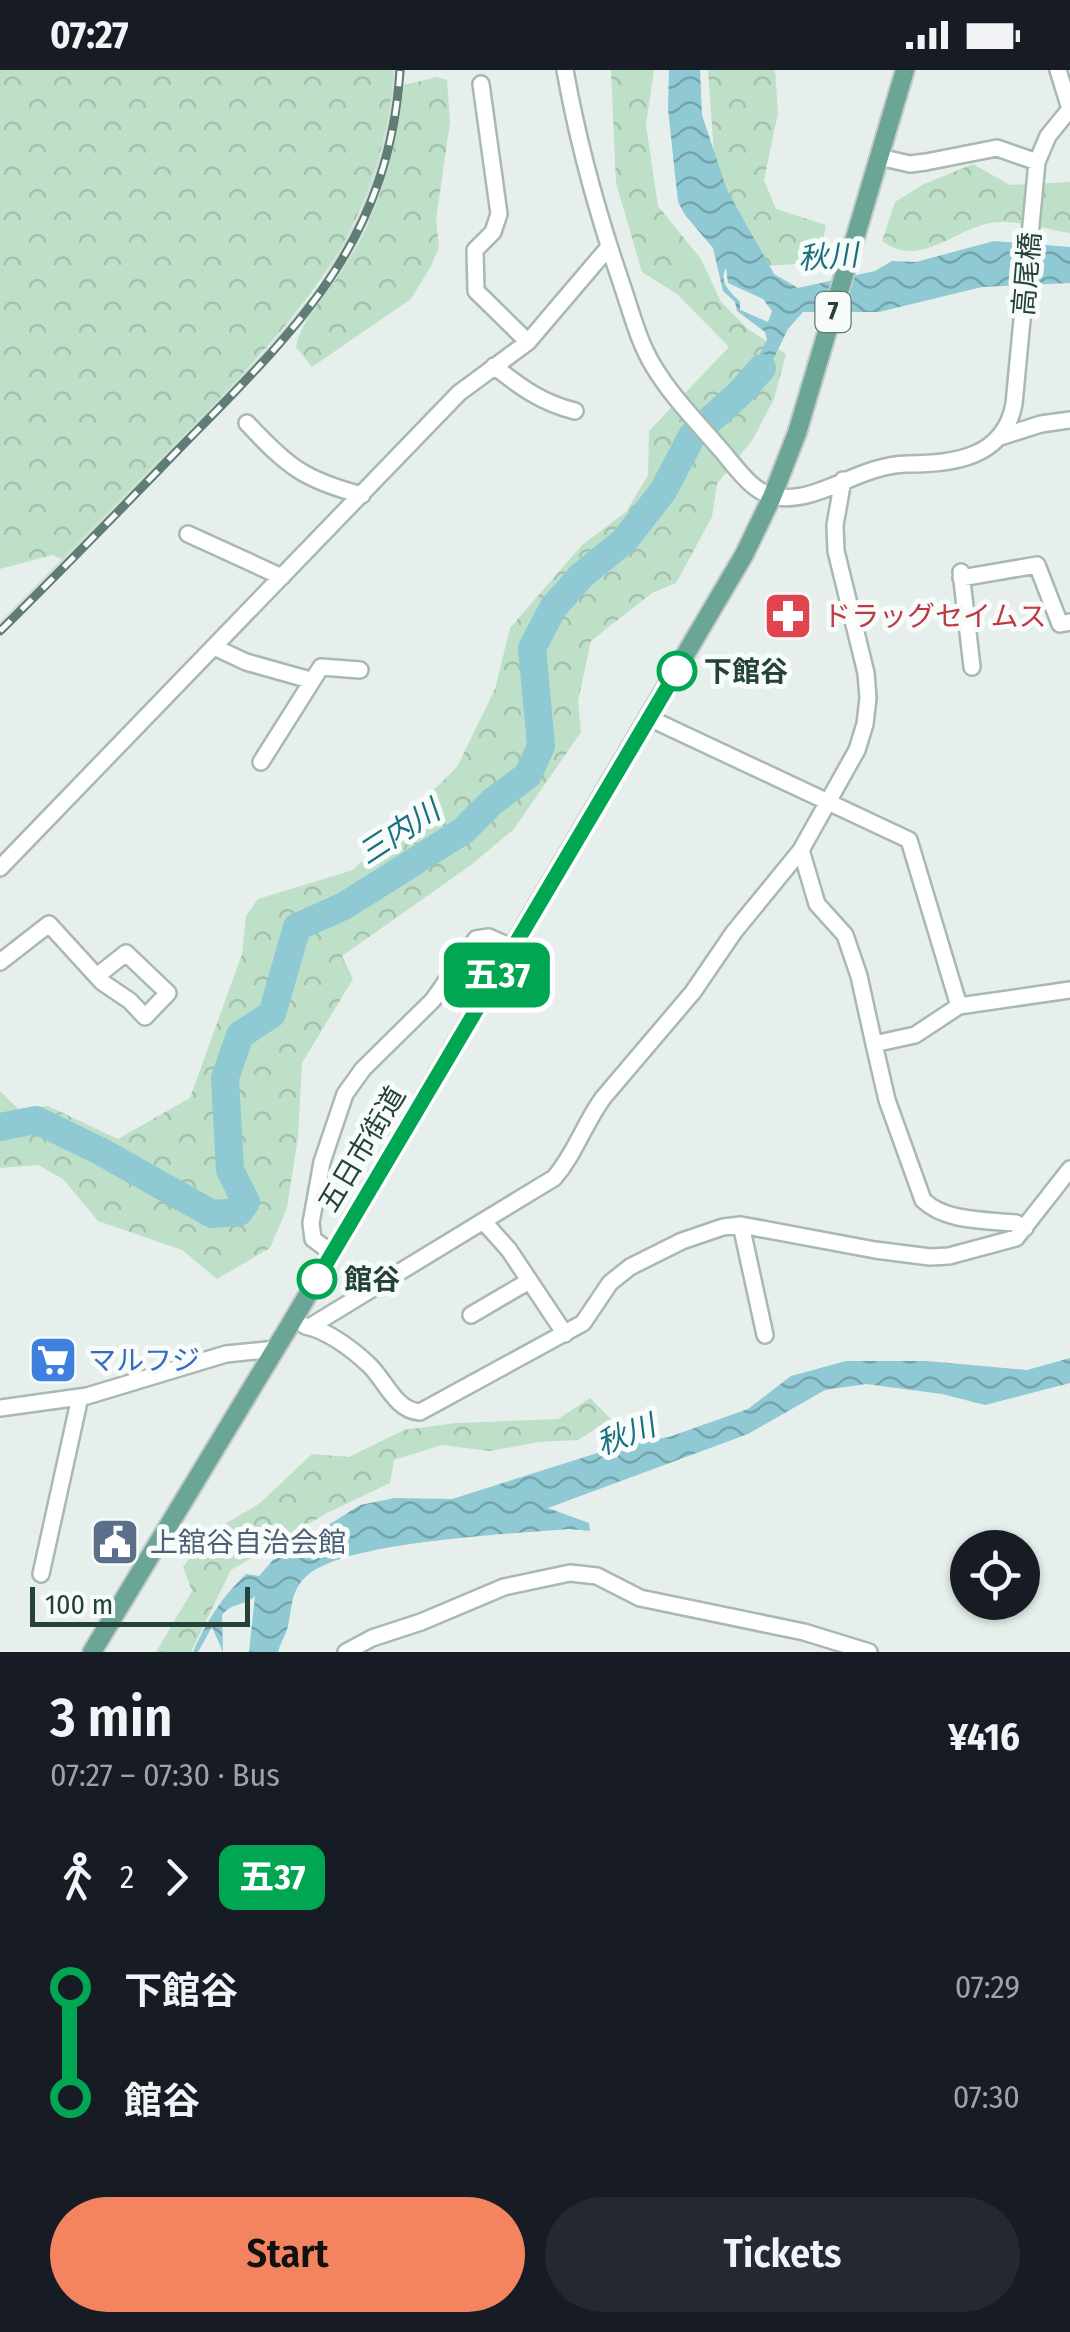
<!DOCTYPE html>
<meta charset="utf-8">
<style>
body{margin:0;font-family:"Fira Sans Condensed","Noto Sans JP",sans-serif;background:#242831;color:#f1f3f6;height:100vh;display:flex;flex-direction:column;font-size:38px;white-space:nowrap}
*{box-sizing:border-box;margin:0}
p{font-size:32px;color:#9ea1a6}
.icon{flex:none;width:55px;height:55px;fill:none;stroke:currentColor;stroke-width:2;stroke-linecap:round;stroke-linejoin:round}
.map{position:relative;height:1582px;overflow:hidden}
.panel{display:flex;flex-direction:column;background:#171b24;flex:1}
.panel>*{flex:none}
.badge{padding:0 20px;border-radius:15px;font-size:35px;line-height:65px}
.controls{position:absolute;left:950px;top:1460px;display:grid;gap:20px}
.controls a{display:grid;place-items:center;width:90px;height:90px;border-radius:50%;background:#171b24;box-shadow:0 2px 8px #0004;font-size:50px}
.scale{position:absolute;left:30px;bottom:25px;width:220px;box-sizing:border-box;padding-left:10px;border:5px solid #24423a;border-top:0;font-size:28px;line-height:35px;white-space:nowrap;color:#24423a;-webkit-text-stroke:8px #f7fbf9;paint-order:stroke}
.map>.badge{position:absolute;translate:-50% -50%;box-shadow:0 0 0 5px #fff}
.legs{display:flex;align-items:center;gap:15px;height:110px;padding:0 50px;font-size:32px}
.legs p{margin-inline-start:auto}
.overview{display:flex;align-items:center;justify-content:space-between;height:170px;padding:0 50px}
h1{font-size:55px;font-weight:600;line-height:75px}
.button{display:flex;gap:20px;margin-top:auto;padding:20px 50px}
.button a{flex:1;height:115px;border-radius:60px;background:#f4845f;color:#111;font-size:40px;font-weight:600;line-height:115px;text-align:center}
.button a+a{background:#242831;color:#f1f3f6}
ul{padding:0 50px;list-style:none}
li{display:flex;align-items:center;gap:35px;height:110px;font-size:38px}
li i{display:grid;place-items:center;width:15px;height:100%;margin:0 12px;background:currentColor}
li i::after{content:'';width:25px;height:25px;margin:-12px;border:8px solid;border-radius:50%;background:#171b24}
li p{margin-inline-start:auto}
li:first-child i{background:linear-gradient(#0000 50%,currentColor 0)}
li:last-child i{background:linear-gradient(currentColor 50%,#0000 0)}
.status{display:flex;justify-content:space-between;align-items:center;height:70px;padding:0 50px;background:#171b24;direction:ltr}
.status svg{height:28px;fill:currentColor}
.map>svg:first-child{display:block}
.built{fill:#d4dfda}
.forest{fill:url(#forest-crowns)}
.water{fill:url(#water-waves);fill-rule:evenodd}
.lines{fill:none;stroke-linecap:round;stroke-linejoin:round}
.river{stroke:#8ec9d4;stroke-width:28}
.minor-casing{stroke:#a8b8b2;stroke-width:20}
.major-casing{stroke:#c2cac8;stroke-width:22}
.minor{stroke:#fff;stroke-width:15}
.major{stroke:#6aa596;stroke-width:18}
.rail-casing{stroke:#5f7d75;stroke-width:9}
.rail{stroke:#f7fbf9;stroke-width:5;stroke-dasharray:15;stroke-linecap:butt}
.line-1-casing{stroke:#fff;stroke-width:22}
.line-1{stroke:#00a651;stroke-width:15}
.stop-1-dot{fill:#fff;stroke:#00a651;stroke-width:5}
.labels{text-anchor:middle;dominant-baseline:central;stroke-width:10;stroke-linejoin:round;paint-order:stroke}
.shield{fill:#f7fbf9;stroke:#637a73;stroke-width:2.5}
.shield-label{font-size:25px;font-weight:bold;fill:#24423a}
.street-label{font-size:28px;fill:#24423a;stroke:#f7fbf9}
.health-label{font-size:28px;fill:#be3a42;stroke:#f7fbf9;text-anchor:start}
.stop-label{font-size:28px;font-weight:bold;fill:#24423a;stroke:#f7fbf9;text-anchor:start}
.shop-label{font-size:28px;fill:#366cbe;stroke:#f7fbf9;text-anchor:start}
.service-label{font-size:28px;fill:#4e5e75;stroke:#f7fbf9;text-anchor:start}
.water-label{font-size:30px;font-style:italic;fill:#1c6f80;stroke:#f7fbf9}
</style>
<div class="status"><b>07:27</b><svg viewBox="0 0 49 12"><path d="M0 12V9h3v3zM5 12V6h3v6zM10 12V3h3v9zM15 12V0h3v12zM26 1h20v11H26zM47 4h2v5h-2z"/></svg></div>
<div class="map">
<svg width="1070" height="1582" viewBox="0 0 1070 1582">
<defs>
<pattern id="forest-crowns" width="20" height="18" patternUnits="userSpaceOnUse" patternTransform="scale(2.5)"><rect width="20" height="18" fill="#bfe0c8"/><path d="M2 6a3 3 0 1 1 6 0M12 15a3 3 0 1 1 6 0" fill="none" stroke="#a4c1ad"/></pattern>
<pattern id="water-waves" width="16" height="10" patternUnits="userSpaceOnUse" patternTransform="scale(2.5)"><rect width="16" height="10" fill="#8ec9d4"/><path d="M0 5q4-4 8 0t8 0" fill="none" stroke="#74a5ad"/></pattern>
</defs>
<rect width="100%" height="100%" fill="#e6efeb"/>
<path class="built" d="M 394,0 L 406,0 L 389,98 L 376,138 L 350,190 L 316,240 L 121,445 L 0,564 L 0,552 L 264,282 L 318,218 L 358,147 L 374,103 L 384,67 Z"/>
<path class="forest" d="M 0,0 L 394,0 C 381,150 317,225 218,330 C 166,383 114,435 62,489 L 52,485 L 0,499 Z
M 611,0 L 654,0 L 646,55 L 658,136 L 701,189 L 721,232 L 748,259 L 786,284 L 774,329 L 753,369 L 717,414 L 712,447 L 676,513 L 652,523 L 591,571 L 578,631 L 581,662 L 514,759 L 471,795 L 342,886 L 353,909 L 302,993 L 298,1067 L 287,1138 L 270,1178 L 217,1209 L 182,1180 L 98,1151 L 63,1109 L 38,1095 L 0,1098 L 0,1021 L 18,1039 L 48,1036 L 118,1069 L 190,1028 L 242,884 L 246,846 L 258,829 L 353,800 L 457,697 L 495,619 L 510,558 L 582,475 L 626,442 L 648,405 L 649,361 L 729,277 L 677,224 L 642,202 L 616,113 Z
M 708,0 L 775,0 L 778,43 L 764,110 L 776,139 L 826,155 L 823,170 L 810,193 L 765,196 L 716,111 Z
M 437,7 L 447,10 L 450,52 L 436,150 L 439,177 L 431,196 L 411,229 L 312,297 L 296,277 C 301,249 332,218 348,192 C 382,138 396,77 404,15 Z
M 973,94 L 1010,115 L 1070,112 L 1070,163 C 1048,160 1022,151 999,152 C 957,154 922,201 882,171 L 895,132 L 922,115 Z
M 590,1328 L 611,1349 L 578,1370 L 539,1372 L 490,1381 L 442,1375 L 394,1390 L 390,1413 L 327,1443 L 231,1500 L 191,1582 L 156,1582 L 192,1521 L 183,1497 L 206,1465 L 259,1434 L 312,1384 L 349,1387 L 404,1360 L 456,1353 L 558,1349 Z"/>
<path class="water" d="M 669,0 L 700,0 L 702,45 L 727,120 L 774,204 L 798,218 L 875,201 L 892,191 L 916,192 L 994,171 L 1070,177 L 1070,213 L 982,217 L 879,242 L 803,242 L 788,259 L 762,312 L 739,324 L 767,270 L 765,262 L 737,241 L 735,232 L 723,221 L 713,178 L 685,145 L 678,132 L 668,39 ZM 726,198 L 728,213 L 763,229 L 772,241 L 768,252 L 740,240 L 740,232 C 731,222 718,213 726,198 Z
M 1070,1288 L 1070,1313 L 985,1335 L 942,1324 L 866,1314 L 825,1320 L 748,1364 L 548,1438 L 589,1453 L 590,1461 L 569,1459 C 512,1464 350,1471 309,1504 C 289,1520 293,1538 287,1560 C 284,1568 280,1574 278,1582 L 249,1582 L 255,1526 C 244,1536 231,1533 222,1545 L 223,1582 L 212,1557 L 198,1582 L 193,1582 C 207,1551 221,1528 246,1504 L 259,1506 L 273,1490 L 360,1435 L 395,1428 L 452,1429 L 629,1373 L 669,1367 L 748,1339 L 791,1306 L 846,1291 L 927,1291 L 1027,1300 Z"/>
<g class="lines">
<path class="river" d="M 0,1057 L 36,1050 L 100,1081 L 212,1144 L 239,1142 L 246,1132 L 230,1100 L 225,1008 L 240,965 L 272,944 L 297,857 L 344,836 L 463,761 L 492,732 L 528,705 L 541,676 L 532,578 L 553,538 L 581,506 L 624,471 L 663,421 L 692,366 L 739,324 L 762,298"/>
<g class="minor-casing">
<path id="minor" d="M 565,0 C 578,73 597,142 621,212 C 631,241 638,271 654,297 C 672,327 698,353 721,380 C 736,397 753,424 777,427 C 820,433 858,395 907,394 C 953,394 1004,388 1014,334 L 1037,92 L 1048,66 L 1070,39
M 1058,0 L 1070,39
M 481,14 L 499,144 L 493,162 L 475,180 L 476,221 L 528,272
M 879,87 L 910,94 L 926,92 L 997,78 L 1037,92
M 494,296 C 520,317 542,333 575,341
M 247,353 C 287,396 304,410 362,425
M 1000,367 L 1041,354 L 1070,350
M 188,464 L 282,507
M 961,502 L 972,597
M 961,508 L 1037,495 L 1060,554 L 1070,552
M 214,577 L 246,592 L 310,610
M 649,648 L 909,770 L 959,936
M 261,692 L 321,597 L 360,600
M 801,780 L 817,834 L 845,865 L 859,906 L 874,974
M 0,798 L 459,323 L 528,272 L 608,178
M 0,892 L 49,854 L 102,912 L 130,931 L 145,947 L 168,923 L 126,883 L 97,906
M 484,1152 L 509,1180 L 565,1264
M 741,1155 L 765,1265
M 1025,1158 L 1016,1153 C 987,1150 945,1152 923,1130 L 887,1030 L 874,974 L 915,965 L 959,936 L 1070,920
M 332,1183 L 313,1169 L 311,1153 L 322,1092 L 345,1024 L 363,999 L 433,930 L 476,869 L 489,867 L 513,878
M 471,1245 L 529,1211
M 305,1256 C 327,1260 352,1279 368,1294 C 385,1309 395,1341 420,1342 L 583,1253 L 610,1213 L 630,1197 L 682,1171 L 723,1157 L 741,1155 L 875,1180 L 930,1187 L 949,1186 L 1016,1168 L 1070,1099
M 311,1256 L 554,1108 C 575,1084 584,1054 603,1028 L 693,922 L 734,862 L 801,780 L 857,680 L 865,654 L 868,628 L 866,603 L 836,481 L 835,455 L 843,410
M 0,1338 L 87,1326 L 226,1284 L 276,1279
M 41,1504 L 80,1327
M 346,1582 L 372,1568 L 421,1552 L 504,1517 L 570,1503 L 597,1506 L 640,1528 L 804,1562 L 869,1582"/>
</g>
<g class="major-casing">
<path id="major" d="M 92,1582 L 290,1255 L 744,485 L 772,427 L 797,363 L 905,0"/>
</g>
<use href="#minor" class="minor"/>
<use href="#major" class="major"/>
<g class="rail-casing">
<path id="rail" d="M 0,561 C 60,502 118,442 176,382 C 291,264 389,176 400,0"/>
</g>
<use href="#rail" class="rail"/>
</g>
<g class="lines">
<g class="line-1-casing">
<path id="line-1" d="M 317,1209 L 677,601"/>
</g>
<use href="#line-1" class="line-1"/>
</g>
<defs>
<g id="pharmacy-square" transform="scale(2.5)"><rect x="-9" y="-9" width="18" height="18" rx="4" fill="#e0444e" stroke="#f7fbf9"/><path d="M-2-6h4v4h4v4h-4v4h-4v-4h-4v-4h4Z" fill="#fff"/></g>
<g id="supermarket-square" transform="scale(2.5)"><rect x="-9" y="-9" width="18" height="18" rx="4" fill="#3f7fe0" stroke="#f7fbf9"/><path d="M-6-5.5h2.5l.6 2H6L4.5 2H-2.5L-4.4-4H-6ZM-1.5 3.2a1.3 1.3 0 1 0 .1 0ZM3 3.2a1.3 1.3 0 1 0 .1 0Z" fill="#fff"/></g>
<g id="civic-square" transform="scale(2.5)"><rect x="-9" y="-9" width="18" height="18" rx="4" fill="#5c6f8a" stroke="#f7fbf9"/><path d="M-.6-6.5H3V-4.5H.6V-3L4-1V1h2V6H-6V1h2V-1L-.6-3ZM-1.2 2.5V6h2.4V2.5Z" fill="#fff"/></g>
</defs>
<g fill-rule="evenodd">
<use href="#pharmacy-square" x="788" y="546"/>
<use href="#supermarket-square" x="53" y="1290"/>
<use href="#civic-square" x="115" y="1472"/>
</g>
<g class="stop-1-dot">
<circle cx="677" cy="601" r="18"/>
<circle cx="317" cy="1209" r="18"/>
</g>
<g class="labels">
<rect class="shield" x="815.5" y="222" width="35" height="40" rx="8"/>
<g class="shield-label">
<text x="833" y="242">7</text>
</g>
<g class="street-label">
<text transform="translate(1027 204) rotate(-85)">高尾橋</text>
<text transform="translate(362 1079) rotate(-59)">五日市街道</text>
</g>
<g class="health-label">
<text x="823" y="546">ドラッグセイムス</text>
</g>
<g class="stop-label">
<text x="704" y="601">下館谷</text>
<text x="344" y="1209">館谷</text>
</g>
<g class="shop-label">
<text x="88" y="1290">マルフジ</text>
</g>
<g class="service-label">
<text x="150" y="1472">上舘谷自治会館</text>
</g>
<g class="water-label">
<text transform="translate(828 187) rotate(-4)">秋川</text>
<text transform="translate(399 762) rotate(-33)">三内川</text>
<text transform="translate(626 1365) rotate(-21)">秋川</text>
</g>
</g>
</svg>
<div class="controls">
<a><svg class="icon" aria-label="locate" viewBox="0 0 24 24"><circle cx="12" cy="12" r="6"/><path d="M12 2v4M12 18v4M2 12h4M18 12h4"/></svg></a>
</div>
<div class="scale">100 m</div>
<b class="badge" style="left:497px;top:905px;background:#00a651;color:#fff">五37</b>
</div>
<section class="panel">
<div class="overview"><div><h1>3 min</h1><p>07:27 – 07:30 · Bus</p></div><b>¥416</b></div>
<div class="legs"><svg class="icon" aria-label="walk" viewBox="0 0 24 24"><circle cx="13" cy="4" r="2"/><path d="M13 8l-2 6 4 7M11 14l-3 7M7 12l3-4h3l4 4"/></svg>2<svg class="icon" aria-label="forward" viewBox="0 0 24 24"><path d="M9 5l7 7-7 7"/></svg><b class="badge" style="background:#00a651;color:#fff">五37</b></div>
<ul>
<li><i style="color:#00a651"></i><b>下館谷</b><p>07:29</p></li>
<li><i style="color:#00a651"></i><b>館谷</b><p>07:30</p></li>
</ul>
<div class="button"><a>Start</a><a>Tickets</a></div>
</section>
